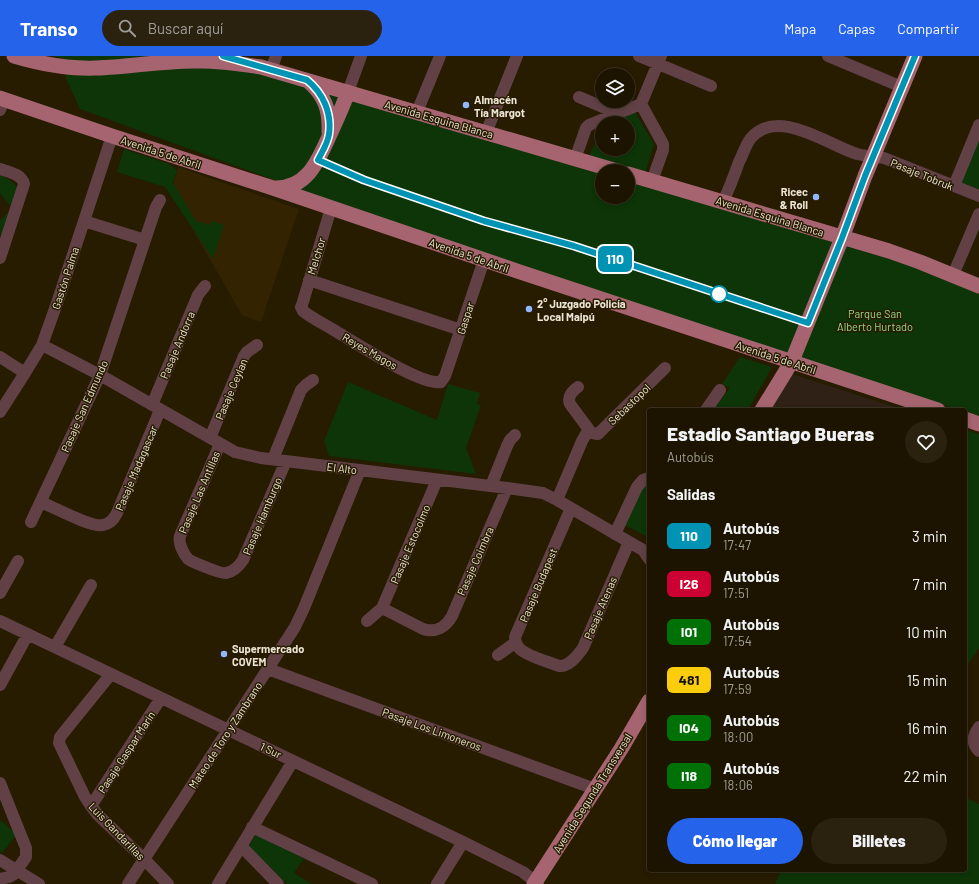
<!DOCTYPE html>
<html lang="es">
<meta charset="utf-8">
<style>
body{margin:0;font-family:Barlow,sans-serif;background:#2a210f;color:#f1f3f6;height:100vh;display:flex;flex-direction:column;font-size:15px;white-space:nowrap}
*{box-sizing:border-box;margin:0}
p{font-size:13px;color:#a09e99}
.icon{flex:none;width:22px;height:22px;fill:none;stroke:currentColor;stroke-width:2;stroke-linecap:round;stroke-linejoin:round}
.map{position:relative;flex:1;overflow:hidden}
.details{position:absolute;left:647px;top:352px;width:320px;height:464px;display:flex;flex-direction:column;background:#1d1400;border-radius:4px;box-shadow:0 2px 6px #0003,0 0 0 1px #3b3322}
.details>*{flex:none}
.badge{padding:0 8px;border-radius:6px;font-size:14px;line-height:26px}
.fabs{position:absolute;left:595px;top:12px;display:grid;gap:8px}
.fabs a{display:grid;place-items:center;width:40px;height:40px;border-radius:50%;background:#1d1400;box-shadow:0 2px 6px #0003,0 0 0 1px #3b3322;font-size:20px}
.map>.badge{position:absolute;translate:-50% -50%;box-shadow:0 0 0 2px #fff}
h2{padding:0 20px;font-size:15px;line-height:36px}
.round{display:grid;place-items:center;flex:none;width:42px;height:42px;border-radius:21px;background:#2a210f}
.overview{display:flex;align-items:center;justify-content:space-between;height:68px;padding:0 20px}
h1{font-size:19px;font-weight:800;line-height:30px}
.button{display:flex;gap:8px;margin-top:auto;padding:8px 20px}
.button a{flex:1;height:46px;border-radius:24px;background:#2563eb;color:#fff;font-size:16px;font-weight:800;line-height:46px;text-align:center}
.button a+a{background:#2a210f;color:#f1f3f6}
ul{padding:0;list-style:none}
li{display:flex;align-items:center;gap:12px;height:48px;padding:0 20px}
li div{flex:1}
li b{display:block;font-size:15px}
li em{font-style:normal}
li .badge{min-width:44px;font-weight:700;text-align:center}
header{display:flex;align-items:center;gap:24px;box-sizing:border-box;height:56px;padding:0 20px;background:#2563eb;color:#fff}
header strong{font-size:19px}
nav{display:flex;gap:22px;margin-inline-start:auto;font-size:14px}
.search{width:280px;height:36px;background:#2a210f;display:flex;align-items:center;gap:10px;box-sizing:border-box;padding:0 14px;border-radius:22px;color:#a09e99;font-size:15px}
.map>svg:first-child{display:block}
.built{fill:#332300}
.education{fill:#2f2115}
.green{fill:#0d3507}
.lines{fill:none;stroke-linecap:round;stroke-linejoin:round}
.minor{stroke:#614146;stroke-width:12}
.major{stroke:#a5646f;stroke-width:15}
.line-casing{stroke:#fff;stroke-width:9}
.line{stroke:#0093b3;stroke-width:6}
.poi-dot{fill:#91b8fd;stroke:#271b00;stroke-width:1.5}
.stop-dot{fill:#fff;stroke:#0093b3;stroke-width:2}
.labels{text-anchor:middle;dominant-baseline:central;stroke-width:3;stroke-linejoin:round;paint-order:stroke}
.poi-label{font-size:11px;font-weight:bold;fill:#ede5d5;stroke:#271b00;text-anchor:start}
.street-label{font-size:11px;fill:#ede5d5;stroke:#271b00}
.park-label{font-size:11px;fill:#95db8b;stroke:#271b00}
</style>
<header>
<strong>Transo</strong>
<div class="search"><svg class="icon" aria-label="search" viewBox="0 0 24 24"><circle cx="10" cy="10" r="6"/><path d="M15 15l6 6"/></svg>Buscar aquí</div>
<nav><a>Mapa</a><a>Capas</a><a>Compartir</a></nav>
</header>
<div class="map">
<svg width="979" height="828" viewBox="0 0 979 828">
<rect width="100%" height="100%" fill="#271b00"/>
<path class="built" d="M 178,111 L 299,153 L 261,266 L 242,259 L 171,136 Z"/>
<path class="education" d="M 792,318 L 904,354 L 771,354 Z"/>
<path class="green" d="M 53,0 L 203,0 L 602,118 L 602,141 L 628,141 L 628,125 L 903,207 L 979,238 L 979,360 L 965,356 L 965,354 L 959,354 L 790,301 L 483,200 L 80,53 L 66,23 L 64,3 Z
M 635,56 L 654,88 L 645,118 L 589,101 L 602,70 L 602,93 L 628,93 L 628,67 L 607,67 Z
M 979,79 L 979,133 L 960,126 Z
M 124,93 L 169,108 L 177,114 L 173,127 L 196,165 L 210,169 L 212,165 L 224,169 L 213,203 L 165,131 L 117,116 Z
M 0,119 C 6,122 14,126 17,132 C 24,144 6,178 1,191 L 0,165 L 12,152 L 0,137 Z
M 740,301 L 772,311 L 748,354 L 713,354 L 730,332 L 722,328 Z
M 348,326 L 437,364 L 448,328 L 480,337 L 477,348 L 481,349 L 466,392 L 476,418 L 329,400 L 324,385 Z
M 965,374 L 979,378 L 979,592 L 965,613 Z
M 649,429 L 649,468 L 646,480 L 625,469 L 640,433 Z
M 965,741 L 979,748 L 979,828 L 775,828 L 781,814 L 965,814 Z
M 0,764 L 17,778 L 2,797 L 0,795 Z
M 257,776 L 304,803 L 294,817 L 312,828 L 287,828 L 249,790 Z"/>
<g class="lines">
<path class="minor" d="M 639,0 L 711,30
M 828,0 L 902,31
M 271,14 L 276,0
M 348,36 L 361,0
M 579,41 L 617,57
M 641,48 L 663,88 L 663,94 L 652,125
M 0,54 L 4,43
M 417,56 L 440,0
M 486,77 L 517,0
M 575,103 L 586,72 L 589,69 L 641,48 L 661,0
M 0,113 C 9,116 22,118 24,128 L 0,202
M 954,130 L 979,69
M 723,146 C 729,133 734,120 739,106 C 743,98 746,88 751,82 C 778,51 828,89 857,98 C 866,100 875,101 884,102 L 979,140
M 331,152 L 302,249 L 301,251 L 303,255 C 313,263 326,269 337,276 C 356,287 421,330 441,326 L 445,320 L 484,204
M 84,165 L 145,184
M 953,219 L 979,158
M 309,224 L 461,274
M 42,289 L 100,319 L 235,396 L 261,402 L 507,432 L 543,437 L 557,444 L 643,494 L 649,503
M 0,301 L 25,317
M 578,331 C 572,336 567,340 570,348 L 590,375 L 592,377 L 598,378 L 665,312
M 152,349 L 198,239 L 201,235 L 205,230
M 706,354 L 720,334
M 0,356 L 25,317 L 42,289 L 57,247 L 112,80
M 210,382 L 244,300 L 247,296 L 257,289
M 220,388 L 180,480 C 178,487 183,497 188,503 C 192,506 221,518 226,517 C 233,516 239,510 243,504 L 286,405
M 273,403 L 301,334 L 306,329 L 313,324
M 491,430 L 507,390 L 510,384 L 515,379
M 557,444 L 582,385 L 586,378 L 590,375
M 41,446 C 53,451 92,472 103,469 C 110,468 114,463 117,457 L 160,354
M 571,452 L 515,581 C 515,586 517,590 520,593 C 527,600 549,606 559,610 C 569,611 578,599 583,592 L 629,486
M 31,466 L 100,319 L 156,151 L 160,144
M 615,478 L 637,431 L 643,424 L 649,422
M 0,537 L 18,505
M 382,552 L 423,573 C 436,577 446,571 452,560 L 507,432
M 0,565 L 463,786 L 523,816 L 538,828
M 367,565 L 382,552 L 437,424
M 55,591 L 91,529
M 498,599 L 516,586
M 268,613 L 595,733
M 111,618 L 60,681 L 59,687 L 85,741 L 91,750 L 98,759 L 144,803 L 168,828
M 0,629 L 28,578
M 979,671 C 973,679 971,687 979,695
M 0,727 L 26,792 L 26,801 L 14,818 L 9,821 L 0,823
M 91,750 L 161,642
M 252,771 L 372,828
M 241,790 L 278,828
M 0,804 L 39,828
M 128,828 L 295,571 L 304,552 L 360,414
M 218,828 L 293,705
M 437,828 L 463,786"/>
<path class="major" d="M 14,0 C 41,8 69,13 96,12 C 131,11 165,4 200,5 C 221,5 241,8 261,11 L 617,115
M 308,25 C 325,39 330,55 329,76
M 0,42 L 112,80 L 273,132 L 517,215 L 938,354
M 628,118 L 889,195 L 920,206 L 979,230
M 274,132 C 309,133 319,102 331,76 C 337,63 343,50 348,36
M 762,354 L 792,305 L 842,182 L 865,120 L 915,0
M 965,363 L 979,368
M 534,828 L 621,693 L 649,645"/>
</g>
<g class="lines">
<g class="line-casing">
<path id="line" d="M 223,0 L 307,24 C 323,37 332,57 329,78 C 328,87 322,96 318,104 L 364,124 L 484,165 L 574,190 L 808,267 L 842,182 L 865,120 L 915,0"/>
</g>
<use href="#line" class="line"/>
</g>
<g class="poi-dot">
<circle cx="466" cy="49" r="4"/>
<circle cx="816" cy="141" r="4"/>
<circle cx="529" cy="253" r="4"/>
<circle cx="224" cy="598" r="4"/>
</g>
<circle class="stop-dot" cx="719" cy="238" r="8"/>
<g class="labels">
<g class="poi-label">
<text x="474" y="43">Almacén<tspan x="474" dy="13">Tía Margot</tspan></text>
<text x="808" y="135" text-anchor="end">Ricec<tspan x="808" dy="13">&amp; Roll</tspan></text>
<text x="537" y="247">2° Juzgado Policía<tspan x="537" dy="13">Local Maipú</tspan></text>
<text x="232" y="592">Supermercado<tspan x="232" dy="13">COVEM</tspan></text>
</g>
<g class="street-label">
<text transform="translate(439 63) rotate(16)">Avenida Esquina Blanca</text>
<text transform="translate(161 96) rotate(18)">Avenida 5 de Abril</text>
<text transform="translate(922 118) rotate(22)">Pasaje Tobruk</text>
<text transform="translate(770 160) rotate(17)">Avenida Esquina Blanca</text>
<text transform="translate(469 199) rotate(19)">Avenida 5 de Abril</text>
<text transform="translate(316 200) rotate(-73)">Melchor</text>
<text transform="translate(65 222) rotate(-72)">Gastón Palma</text>
<text transform="translate(465 262) rotate(-72)">Gaspar</text>
<text transform="translate(177 289) rotate(-67)">Pasaje Andorra</text>
<text transform="translate(370 295) rotate(30)">Reyes Magos</text>
<text transform="translate(776 301) rotate(18)">Avenida 5 de Abril</text>
<text transform="translate(231 333) rotate(-67)">Pasaje Ceylan</text>
<text transform="translate(629 348) rotate(-44)">Sebastopol</text>
<text transform="translate(84 350) rotate(-66)">Pasaje San Edmundo</text>
<text transform="translate(136 412) rotate(-67)">Pasaje Madagascar</text>
<text transform="translate(342 412) rotate(7)">El Alto</text>
<text transform="translate(199 436) rotate(-67)">Pasaje Las Antillas</text>
<text transform="translate(262 460) rotate(-67)">Pasaje Hamburgo</text>
<text transform="translate(410 488) rotate(-67)">Pasaje Estocolmo</text>
<text transform="translate(475 505) rotate(-66)">Pasaje Coimbra</text>
<text transform="translate(538 529) rotate(-67)">Pasaje Budapest</text>
<text transform="translate(600 552) rotate(-67)">Pasaje Atenas</text>
<text transform="translate(432 673) rotate(20)">Pasaje Los Limoneros</text>
<text transform="translate(225 679) rotate(-57)">Mateo de Toro y Zambrano</text>
<text transform="translate(271 694) rotate(26)">1 Sur</text>
<text transform="translate(126 696) rotate(-57)">Pasaje Gaspar Marín</text>
<text transform="translate(592 737) rotate(-58)">Avenida Segunda Transversal</text>
<text transform="translate(117 775) rotate(46)">Luis Gandarillas</text>
</g>
<g class="park-label">
<text x="875" y="257">Parque San<tspan x="875" dy="13">Alberto Hurtado</tspan></text>
</g>
</g>
</svg>
<div class="fabs">
<a><svg class="icon" aria-label="layers" viewBox="0 0 24 24"><path d="M12 4l9 5-9 5-9-5zM3 14l9 5 9-5"/></svg></a>
<a>+</a>
<a>−</a>
</div>
<b class="badge" style="left:615px;top:203px;background:#0093b3;color:#fff">110</b>
<section class="details">
<div class="overview"><div><h1>Estadio Santiago Bueras</h1><p>Autobús</p></div><a class="round"><svg class="icon" aria-label="heart" viewBox="0 0 24 24"><path d="M12 20l-8-8c-3-5 5-10 8-4 3-6 11-1 8 4z"/></svg></a></div>
<h2>Salidas</h2>
<ul>
<li><span class="badge" style="background:#0093b3;color:#fff">110</span><div><b>Autobús</b><p>17:47</p></div><em>3 min</em></li>
<li><span class="badge" style="background:#c03;color:#fff">I26</span><div><b>Autobús</b><p>17:51</p></div><em>7 min</em></li>
<li><span class="badge" style="background:#007106;color:#fff">I01</span><div><b>Autobús</b><p>17:54</p></div><em>10 min</em></li>
<li><span class="badge" style="background:#fccd0d;color:#111">481</span><div><b>Autobús</b><p>17:59</p></div><em>15 min</em></li>
<li><span class="badge" style="background:#007106;color:#fff">I04</span><div><b>Autobús</b><p>18:00</p></div><em>16 min</em></li>
<li><span class="badge" style="background:#007106;color:#fff">I18</span><div><b>Autobús</b><p>18:06</p></div><em>22 min</em></li>
</ul>
<div class="button"><a>Cómo llegar</a><a>Billetes</a></div>
</section>
</div>
